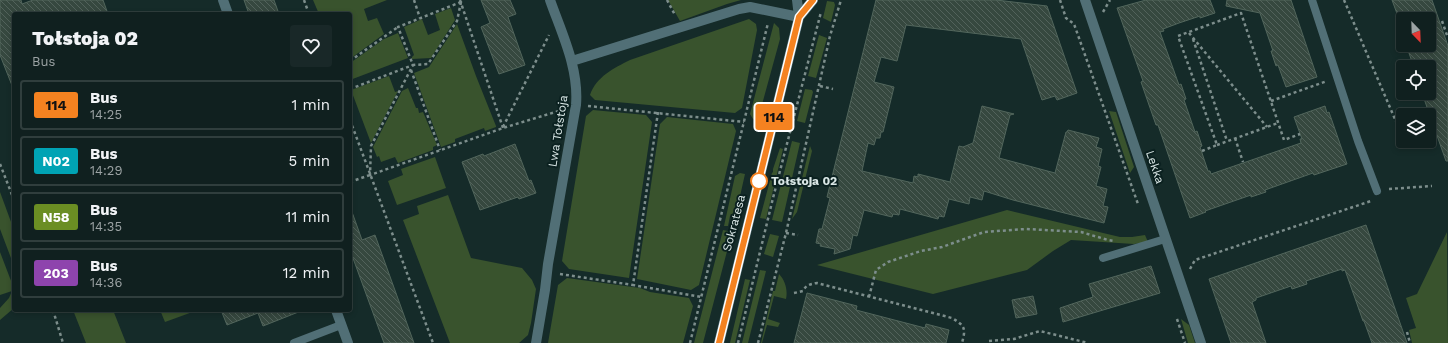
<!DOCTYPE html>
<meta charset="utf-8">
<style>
body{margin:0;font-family:"Work Sans",sans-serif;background:#192828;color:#f1f3f6;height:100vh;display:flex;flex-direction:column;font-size:15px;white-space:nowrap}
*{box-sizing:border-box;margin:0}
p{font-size:13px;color:#9ca3a4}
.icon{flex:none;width:22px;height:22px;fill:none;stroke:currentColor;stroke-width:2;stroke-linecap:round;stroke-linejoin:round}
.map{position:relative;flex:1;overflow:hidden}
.drawer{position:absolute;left:12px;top:12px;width:340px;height:300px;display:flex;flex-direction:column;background:#10201f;border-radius:4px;box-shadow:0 2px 6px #0003,0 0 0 1px #303e3d}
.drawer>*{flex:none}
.badge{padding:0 8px;border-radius:3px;font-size:14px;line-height:26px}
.needle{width:26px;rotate:157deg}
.controls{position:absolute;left:1396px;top:12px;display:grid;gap:8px}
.controls a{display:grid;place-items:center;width:40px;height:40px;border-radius:4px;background:#10201f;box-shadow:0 2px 6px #0003,0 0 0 1px #303e3d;font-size:20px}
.map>.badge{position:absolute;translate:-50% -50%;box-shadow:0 0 0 2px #fff}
.round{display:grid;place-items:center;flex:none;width:42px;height:42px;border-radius:4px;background:#192828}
.headline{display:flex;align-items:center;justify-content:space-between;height:68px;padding:0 20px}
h1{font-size:19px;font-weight:800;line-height:30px}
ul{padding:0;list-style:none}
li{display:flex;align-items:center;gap:12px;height:50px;margin:0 8px 6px;padding:0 12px;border:2px solid #303e3d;border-radius:4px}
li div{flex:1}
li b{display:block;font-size:15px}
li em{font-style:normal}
li .badge{min-width:44px;font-weight:700;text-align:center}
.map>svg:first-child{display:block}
.green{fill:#39532d}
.building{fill:url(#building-back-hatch);stroke:#52665c}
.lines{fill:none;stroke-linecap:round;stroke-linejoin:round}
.path{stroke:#7d8e8c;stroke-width:2.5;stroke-dasharray:3 3;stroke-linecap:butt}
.service{stroke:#516f76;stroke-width:8}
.minor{stroke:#516f76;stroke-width:10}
.tertiary{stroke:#516f76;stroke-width:10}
.line-casing{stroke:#fff;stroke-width:9}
.line{stroke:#f58220;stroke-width:6}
.stop-dot{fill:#fff;stroke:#f58220;stroke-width:2}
.labels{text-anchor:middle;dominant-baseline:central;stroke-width:4;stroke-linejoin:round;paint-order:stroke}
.street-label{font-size:12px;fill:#dae7e6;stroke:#0b2120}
.stop-label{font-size:12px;font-weight:bold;fill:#dae7e6;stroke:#0b2120;text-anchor:start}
</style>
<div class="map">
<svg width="1448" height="343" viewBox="0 0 1448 343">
<defs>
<pattern id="building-back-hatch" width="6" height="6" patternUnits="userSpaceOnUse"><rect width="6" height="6" fill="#36483f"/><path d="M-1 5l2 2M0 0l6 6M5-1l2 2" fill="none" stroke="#52625b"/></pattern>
</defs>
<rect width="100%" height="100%" fill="#152b29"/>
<path class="green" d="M 313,0 L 387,0 L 364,9 L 368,21 L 377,18 L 384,34 L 350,59 L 350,14 L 319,14 Z
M 668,0 L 741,0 L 727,4 L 680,21 Z
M 827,1 L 834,2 L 835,5 L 831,22 L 823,18 Z
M 451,8 L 455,20 L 431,58 L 412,59 L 412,57 L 414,55 L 404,27 L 422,19 L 428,35 L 440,30 L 435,14 Z
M 749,19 L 756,24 L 757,30 L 742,108 L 735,113 L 595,100 L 590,95 C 596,77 614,68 630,60 Z
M 774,23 L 779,28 L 780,39 L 758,119 L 753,119 L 750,114 Z
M 457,24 L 476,76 L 496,126 L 496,127 L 485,131 L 484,128 L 455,139 L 455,142 L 441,147 L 414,73 L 429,67 Z
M 398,33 L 408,58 L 350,80 L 350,63 L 384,39 Z
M 819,35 L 827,38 L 816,78 L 808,76 Z
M 389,76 L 395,92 L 398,91 L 371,143 L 351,90 Z
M 408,88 L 416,108 L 418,108 L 419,113 L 423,112 L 437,145 L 433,147 L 433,150 L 398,163 L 395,157 L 381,162 L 379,156 L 377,157 L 373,147 L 402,91 Z
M 805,89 L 812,90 L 813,92 L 805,123 L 797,121 Z
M 593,110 L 646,115 L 652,122 L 629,278 L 569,269 L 562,261 L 586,116 Z
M 1109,111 L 1116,112 L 1134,167 L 1130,173 Z
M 667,117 L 733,124 L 736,131 L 699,285 L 691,290 L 637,279 L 660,124 Z
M 792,141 L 800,143 L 782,222 L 772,220 Z
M 810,146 L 812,151 L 797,212 L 792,219 Z
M 780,148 L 783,149 L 766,219 L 760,218 L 772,173 L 773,172 L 773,169 Z
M 435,157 L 446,188 L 397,205 L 388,181 L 403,175 L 401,169 Z
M 740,173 L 745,174 L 736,214 L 733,216 L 730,216 L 728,226 L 724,226 L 735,176 Z
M 0,192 L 14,230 L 14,266 L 0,229 Z
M 448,195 L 471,258 L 522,268 L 532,280 L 536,289 L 531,323 L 528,335 L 519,343 L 450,343 L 403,220 L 419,214 L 417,206 Z
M 1007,210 L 1120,237 L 1132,237 L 1145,235 L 1148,242 L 1134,244 L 1071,240 L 1053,251 L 1027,270 L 933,294 L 817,265 Z
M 723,230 L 728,231 L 731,236 L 703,343 L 694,343 Z
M 1447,232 L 1448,343 L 1412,343 L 1409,330 L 1416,328 L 1406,298 L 1417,294 Z
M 770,234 L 779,236 L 773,257 L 764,254 Z
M 0,252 L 13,286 L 14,283 L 14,308 L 0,320 L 0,308 L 9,298 L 12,291 L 0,295 Z
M 760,270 L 766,271 L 748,343 L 742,343 Z
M 779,274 C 785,280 788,290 786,299 L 774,296 L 768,319 L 780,323 L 778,327 L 767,325 L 762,343 L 761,343 L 773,291 L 775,291 Z
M 567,278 L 640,288 L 650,292 L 689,298 L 693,306 L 683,343 L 548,343 L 558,285 Z
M 745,279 L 750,280 L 735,343 L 730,343 Z
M 73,310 L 113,310 L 126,343 L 86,343 Z
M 160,310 L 198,310 L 165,322 Z
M 1181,319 L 1189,325 L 1195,343 L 1188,343 Z"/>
<path class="building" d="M 0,0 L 21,0 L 22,4 L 33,0 L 103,0 L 108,14 L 14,14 L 14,88 L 13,88 L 0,55 Z
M 244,0 L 274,0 L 279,14 L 249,14 Z
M 481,0 L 510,0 L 516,14 L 508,17 L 525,65 L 499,74 L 481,27 L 490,23 Z
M 876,0 L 996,0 L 1047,6 L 1077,93 L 1057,100 L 1055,96 L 1042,100 L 1021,39 L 906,25 L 897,61 L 881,57 L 874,82 L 894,87 L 883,132 L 881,132 L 880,138 L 876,138 L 874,145 L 868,143 L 862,171 L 913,183 L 914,176 L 918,177 L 918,174 L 950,182 L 959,146 L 963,147 L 973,143 L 982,106 L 1014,114 L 1010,115 L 999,158 L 1055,173 L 1066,132 L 1067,132 L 1068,130 L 1099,138 L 1096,147 L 1102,149 L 1098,166 L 1101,167 L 1096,186 L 1107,189 L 1103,206 L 1108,207 L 1104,223 L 1013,200 L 984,191 L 982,200 L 970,197 L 969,204 L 949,199 L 944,217 L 939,216 L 938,219 L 900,209 L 899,215 L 893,214 L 892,217 L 864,210 L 857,236 L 853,235 L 850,249 L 834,254 L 835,249 L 820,246 L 821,244 L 816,243 L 819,229 L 822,229 L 830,198 L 827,197 Z
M 1146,0 L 1210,0 L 1215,13 L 1200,18 L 1200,16 L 1179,23 L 1163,29 L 1164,31 L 1160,32 L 1179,85 L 1181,84 L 1186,99 L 1184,100 L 1195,132 L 1197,131 L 1202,146 L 1200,147 L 1208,171 L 1210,171 L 1211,174 L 1301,143 L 1300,139 L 1302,139 L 1294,117 L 1325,106 L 1327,113 L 1329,112 L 1347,164 L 1314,175 L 1313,173 L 1265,190 L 1266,192 L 1251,197 L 1251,195 L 1205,211 L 1206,212 L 1190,218 L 1158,125 L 1156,125 L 1141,82 L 1143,81 L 1117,8 Z
M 1227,0 L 1291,0 L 1317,77 L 1286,87 L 1278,65 L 1276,66 L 1271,51 L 1273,51 L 1260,13 L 1226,6 Z
M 1392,0 L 1432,0 L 1448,46 L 1448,161 L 1446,161 L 1422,93 L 1429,93 L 1429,67 L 1414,67 L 1406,45 L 1429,45 L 1429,19 L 1399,19 Z
M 515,144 L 529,181 L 531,180 L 536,193 L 519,199 L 518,197 L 480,210 L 462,162 L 483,154 L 484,156 Z
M 352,212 L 362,240 L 375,235 L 414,343 L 384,343 L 350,250 L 350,213 Z
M 1366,225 L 1407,343 L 1372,343 L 1364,321 L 1363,321 L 1345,270 L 1342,271 L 1342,269 L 1306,281 L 1307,284 L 1292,289 L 1291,286 L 1256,298 L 1256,300 L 1252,302 L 1266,343 L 1231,343 L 1209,279 Z
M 1151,266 L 1160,293 L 1063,322 L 1060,308 L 1093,297 L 1089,284 Z
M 807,293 L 857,306 L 856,310 L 925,328 L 926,324 L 949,330 L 946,343 L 794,343 Z
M 1033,296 L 1037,314 L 1016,318 L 1012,300 Z
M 221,310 L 301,310 L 301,311 L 263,326 L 258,313 L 227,325 Z"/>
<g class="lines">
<path class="path" d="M 304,0 L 309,14
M 414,0 L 420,18
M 460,0 L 503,128
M 667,0 L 675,15
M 1060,0 L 1066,18 L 1074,24 L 1138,204
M 1344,0 L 1400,131 L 1403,134
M 461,2 L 457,21 L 428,64 L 413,65 L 398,27 Z
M 1103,12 L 1110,0
M 1442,21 L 1448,38
M 1189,33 L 1267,127
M 1193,39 L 1227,141
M 350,61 L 398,27
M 411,70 L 440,150
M 820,86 L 833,89
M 350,89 L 413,65 L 371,146 L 370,175 L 503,128 L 562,110
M 1271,101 L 1327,81
M 588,106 L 744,122
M 658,112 L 633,285 L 701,297
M 350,120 L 433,343
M 503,127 L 549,35
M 1235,138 L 1243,162
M 1409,141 L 1417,143
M 1217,145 L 1278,123
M 1202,151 L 1217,145 L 1178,36 L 1241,13 L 1284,140 L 1300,134
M 0,164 L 14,200
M 350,182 L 370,175
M 1389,189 L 1432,186
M 786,233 L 798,235
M 1190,269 L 1195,260 L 1371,201
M 560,274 L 633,285
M 794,293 L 803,291 C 806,285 810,284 817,283 L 952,318 C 965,326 966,328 962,343
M 869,297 L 876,270 L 888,262 L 921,251 L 942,247 L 984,232 L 1026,229 L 1081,232 L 1108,240 L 1114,241
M 53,310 L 63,343
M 1177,319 L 1185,343
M 1407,332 L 1410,343
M 989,341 L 1014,339 L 1040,331 L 1088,343
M 690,343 L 768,23
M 738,343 L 773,198 L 821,12
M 758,343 L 786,233 L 830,36 L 841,0"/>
<path class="service" d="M 1312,0 L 1358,141 L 1377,191
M 1103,258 L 1165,239
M 294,343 L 341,325"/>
<path class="minor" d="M 223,0 L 228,14
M 1085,0 L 1201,343
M 572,61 L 739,9 L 750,7 L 799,17
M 336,310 L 348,343
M 536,343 L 545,290 L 548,264 L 576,105 C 579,68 562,34 550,0"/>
<path class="tertiary" d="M 799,17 L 813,0
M 719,343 L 799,17 L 797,0"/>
</g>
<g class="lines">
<g class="line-casing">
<path id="line" d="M 719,343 L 799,17 L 813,0"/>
</g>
<use href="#line" class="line"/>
</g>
<circle class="stop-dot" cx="759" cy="181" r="8"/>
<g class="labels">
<g class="street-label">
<text transform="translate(558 131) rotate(-81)">Lwa Tołstoja</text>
<text transform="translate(1155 167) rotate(71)">Lekka</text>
<text transform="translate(734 223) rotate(-75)">Sokratesa</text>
</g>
<g class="stop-label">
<text x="771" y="181">Tołstoja 02</text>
</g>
</g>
</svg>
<div class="controls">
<a><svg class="needle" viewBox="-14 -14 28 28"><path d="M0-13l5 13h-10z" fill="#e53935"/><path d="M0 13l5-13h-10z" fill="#9ca3a4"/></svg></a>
<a><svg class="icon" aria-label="locate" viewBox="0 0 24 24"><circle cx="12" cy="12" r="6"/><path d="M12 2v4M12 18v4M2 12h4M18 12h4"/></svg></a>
<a><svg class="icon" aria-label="layers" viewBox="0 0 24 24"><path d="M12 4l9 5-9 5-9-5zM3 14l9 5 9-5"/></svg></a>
</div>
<b class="badge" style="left:774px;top:117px;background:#f58220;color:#111">114</b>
<section class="drawer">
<div class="headline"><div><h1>Tołstoja 02</h1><p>Bus</p></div><a class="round"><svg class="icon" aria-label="heart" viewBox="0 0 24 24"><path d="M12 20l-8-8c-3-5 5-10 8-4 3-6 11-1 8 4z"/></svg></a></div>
<ul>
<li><span class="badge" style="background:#f58220;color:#111">114</span><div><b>Bus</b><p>14:25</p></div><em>1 min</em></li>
<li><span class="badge" style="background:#00a3b4;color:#fff">N02</span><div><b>Bus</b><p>14:29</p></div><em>5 min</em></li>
<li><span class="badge" style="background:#6b8e23;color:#fff">N58</span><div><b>Bus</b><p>14:35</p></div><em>11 min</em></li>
<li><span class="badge" style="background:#8e44ad;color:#fff">203</span><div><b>Bus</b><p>14:36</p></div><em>12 min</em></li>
</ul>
</section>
</div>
